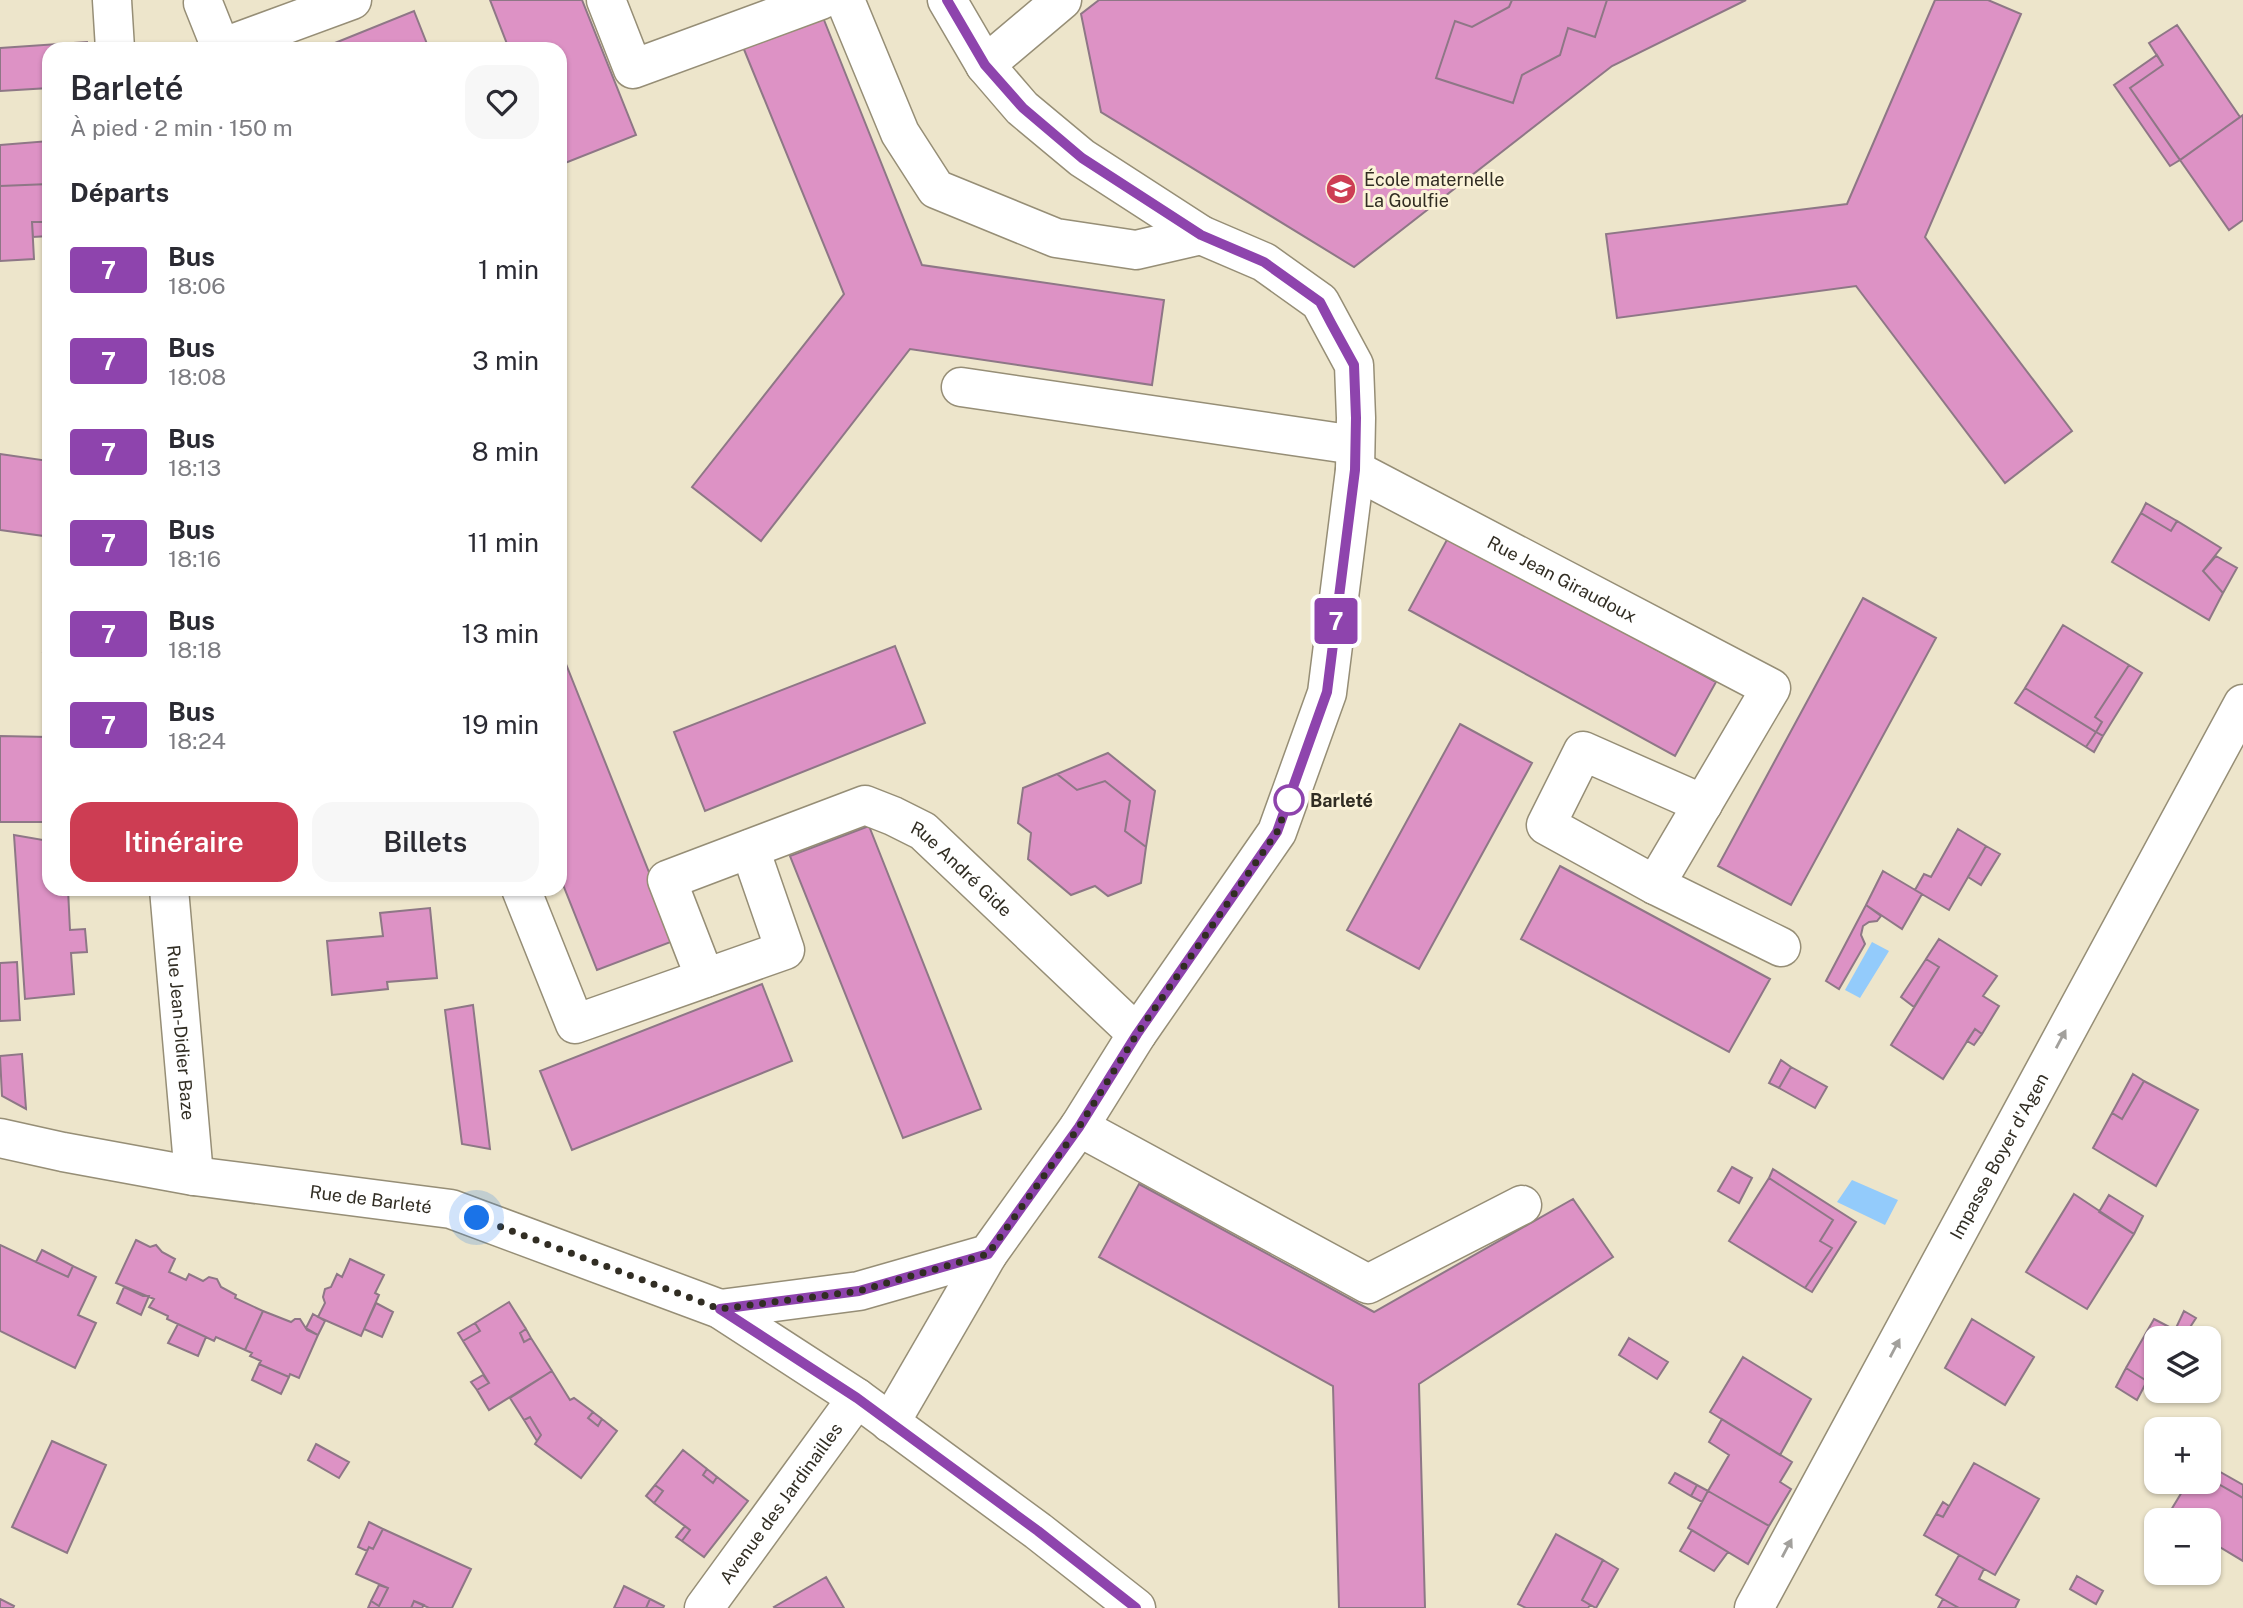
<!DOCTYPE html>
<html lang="fr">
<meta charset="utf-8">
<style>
body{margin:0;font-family:"Public Sans",sans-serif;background:#f7f7f7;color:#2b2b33;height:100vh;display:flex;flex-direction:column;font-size:26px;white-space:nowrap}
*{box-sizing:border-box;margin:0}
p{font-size:23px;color:#7c7c81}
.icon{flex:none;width:38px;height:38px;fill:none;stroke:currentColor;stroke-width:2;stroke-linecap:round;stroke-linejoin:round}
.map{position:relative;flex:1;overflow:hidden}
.side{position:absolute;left:42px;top:42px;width:525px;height:854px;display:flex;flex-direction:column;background:#fff;border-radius:21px;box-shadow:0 2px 5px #0004}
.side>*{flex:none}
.badge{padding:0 14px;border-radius:5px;font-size:24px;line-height:46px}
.controls{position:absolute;left:2144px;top:1326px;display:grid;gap:14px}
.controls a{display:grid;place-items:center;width:77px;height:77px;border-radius:14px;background:#fff;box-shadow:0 2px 5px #0004;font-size:35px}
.you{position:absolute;width:35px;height:35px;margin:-18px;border:5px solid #fff;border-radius:50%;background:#1a73e8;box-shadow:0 0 0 10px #1a73e833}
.map>.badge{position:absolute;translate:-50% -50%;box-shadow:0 0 0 4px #fff}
h2{padding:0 28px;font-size:26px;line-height:63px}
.round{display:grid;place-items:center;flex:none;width:74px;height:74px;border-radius:21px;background:#f7f7f7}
.head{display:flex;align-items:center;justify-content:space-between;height:119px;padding:0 28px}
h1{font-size:33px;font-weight:600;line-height:52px}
.action{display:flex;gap:14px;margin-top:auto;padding:14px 28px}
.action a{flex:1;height:80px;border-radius:21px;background:#cd3d53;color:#fff;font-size:28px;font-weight:600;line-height:80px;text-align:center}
.action a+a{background:#f7f7f7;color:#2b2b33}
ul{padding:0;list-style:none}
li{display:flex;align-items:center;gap:21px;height:91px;padding:0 28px}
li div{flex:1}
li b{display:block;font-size:26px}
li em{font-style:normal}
li .badge{min-width:77px;font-weight:700;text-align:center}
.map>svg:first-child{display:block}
.water{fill:#93cbfb}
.building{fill:#dd92c5;stroke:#8e7786;stroke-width:2}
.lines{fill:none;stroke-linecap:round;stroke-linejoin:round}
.minor-casing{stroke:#968e76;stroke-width:41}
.minor{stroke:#fff;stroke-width:38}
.oneway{fill:#a2a09c}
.line-casing{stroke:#fff;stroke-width:16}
.line{stroke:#8e44ad;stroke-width:10}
.walk{stroke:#312d23;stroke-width:7;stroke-dasharray:0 12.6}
.stop-dot{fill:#fff;stroke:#8e44ad;stroke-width:3.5}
.labels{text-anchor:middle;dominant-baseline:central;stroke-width:6;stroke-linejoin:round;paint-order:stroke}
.poi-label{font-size:18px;fill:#312d23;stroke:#fbf3d8;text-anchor:start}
.street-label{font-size:18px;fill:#312d23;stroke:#fbf3d8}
.stop-label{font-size:18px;font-weight:bold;fill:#312d23;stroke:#fbf3d8;text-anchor:start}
</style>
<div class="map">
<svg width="2243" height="1608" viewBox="0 0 2243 1608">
<rect width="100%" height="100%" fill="#ede5cb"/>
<path class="water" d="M 1872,942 L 1889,951 L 1860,998 L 1845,990 Z
M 1852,1180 L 1898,1200 L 1885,1225 L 1837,1202 Z"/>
<path class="building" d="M 490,0 L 582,0 L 636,135 L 560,165 L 560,49 L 509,49 Z
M 1099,0 L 1746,0 L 1612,66 L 1354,267 L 1101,112 L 1081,14 Z
M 1512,0 L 1607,0 L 1595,37 L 1568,28 L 1560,55 L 1522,75 L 1513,103 L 1436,78 L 1455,21 L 1472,27 L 1509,7 Z
M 1935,0 L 1988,0 L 2021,14 L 1925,237 L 2072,431 L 2005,483 L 1856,286 L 1617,318 L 1606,234 L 1847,204 Z
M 414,11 L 429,49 L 320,49 Z
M 822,15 L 922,265 L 1164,300 L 1152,385 L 910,349 L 761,541 L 692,487 L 844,294 L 743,47 Z
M 2177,25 L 2240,117 L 2180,160 L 2130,88 L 2163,65 L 2149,43 Z
M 87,42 L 88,49 L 49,49 L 49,88 L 0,91 L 0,48 Z
M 2157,55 L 2163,65 L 2130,88 L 2180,160 L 2170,166 L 2114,85 Z
M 2243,115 L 2243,220 L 2229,230 L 2180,160 Z
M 49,141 L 49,184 L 0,186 L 0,145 Z
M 49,184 L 49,222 L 32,222 L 34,259 L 0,261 L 0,186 Z
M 32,222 L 49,222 L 49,236 L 33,237 Z
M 0,454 L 49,461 L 49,531 L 44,531 L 44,536 L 0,530 Z
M 2146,503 L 2177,521 L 2171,531 L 2141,513 Z
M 2141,513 L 2171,531 L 2177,521 L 2221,548 L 2203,571 L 2223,593 L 2209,620 L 2112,562 Z
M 1449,536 L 1716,682 L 1675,756 L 1409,610 Z
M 2216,556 L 2237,568 L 2223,593 L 2203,571 Z
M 1863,598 L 1936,638 L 1791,905 L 1718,866 Z
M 47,625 L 49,625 L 49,653 L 43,652 Z
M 2063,625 L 2129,665 L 2095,717 L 2102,722 L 2096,732 L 2025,688 Z
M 895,646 L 925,723 L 705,811 L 674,732 Z
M 562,654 L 676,940 L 597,970 L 560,877 Z
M 2129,665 L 2142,673 L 2103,736 L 2096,732 L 2102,722 L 2095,717 Z
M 2025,688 L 2096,732 L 2086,747 L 2015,703 Z
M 1460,724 L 1532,763 L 1419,969 L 1347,930 Z
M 2096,732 L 2103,736 L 2094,752 L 2086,747 Z
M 0,736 L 49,737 L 48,822 L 0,822 Z
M 1108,753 L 1155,791 L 1146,847 L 1125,831 L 1130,801 L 1105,781 L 1077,790 L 1057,774 Z
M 1057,774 L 1077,790 L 1105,781 L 1130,801 L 1125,831 L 1146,847 L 1141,883 L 1108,896 L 1095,886 L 1071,895 L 1028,859 L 1031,833 L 1018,823 L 1023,788 Z
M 869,826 L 981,1109 L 903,1138 L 790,856 Z
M 1958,829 L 1986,846 L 1949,910 L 1915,890 L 1924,874 L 1931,877 Z
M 14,835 L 49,841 L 49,889 L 68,889 L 70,930 L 85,929 L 87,952 L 71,953 L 74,994 L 25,999 Z
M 1986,846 L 2000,854 L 1981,885 L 1968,877 Z
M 1560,866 L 1770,979 L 1729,1052 L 1521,939 Z
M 1883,871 L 1922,894 L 1902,929 L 1866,905 Z
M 1866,905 L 1881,916 L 1877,921 L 1869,922 L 1863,926 L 1861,935 L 1865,944 L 1839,989 L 1826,981 Z
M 430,908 L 437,978 L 387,982 L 388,989 L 332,995 L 327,941 L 383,936 L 380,913 Z
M 1939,939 L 1997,976 L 1983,996 L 1999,1006 L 1982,1034 L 1975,1029 L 1943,1079 L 1891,1045 L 1939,967 L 1926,959 Z
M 1926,959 L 1939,967 L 1914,1007 L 1901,997 Z
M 17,962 L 20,1020 L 0,1021 L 0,963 Z
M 762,984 L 792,1061 L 572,1150 L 540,1071 Z
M 473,1005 L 490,1149 L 462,1144 L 445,1010 Z
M 1975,1029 L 1982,1034 L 1974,1045 L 1967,1041 Z
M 22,1054 L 26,1109 L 2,1096 L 0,1056 Z
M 1781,1060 L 1791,1067 L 1779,1088 L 1769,1083 Z
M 1791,1067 L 1827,1087 L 1815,1108 L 1779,1088 Z
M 2133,1074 L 2144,1081 L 2122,1119 L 2112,1113 Z
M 2144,1081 L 2198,1110 L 2156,1186 L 2093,1148 L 2112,1113 L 2122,1119 Z
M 1732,1167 L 1752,1178 L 1739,1203 L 1718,1191 Z
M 1773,1169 L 1856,1222 L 1812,1292 L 1805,1288 L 1832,1248 L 1820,1241 L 1833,1220 L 1769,1178 Z
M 1769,1178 L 1833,1220 L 1820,1241 L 1832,1248 L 1805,1288 L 1729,1241 Z
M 1139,1184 L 1374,1312 L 1573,1199 L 1613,1257 L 1419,1384 L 1425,1608 L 1339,1608 L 1333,1386 L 1099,1257 Z
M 2074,1194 L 2134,1234 L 2087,1309 L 2026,1272 Z
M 2109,1195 L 2143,1216 L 2134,1234 L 2099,1212 Z
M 136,1240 L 150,1247 L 156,1245 L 162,1252 L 175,1259 L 169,1272 L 186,1280 L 189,1274 L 203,1281 L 209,1277 L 217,1279 L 221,1287 L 236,1295 L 235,1298 L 263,1311 L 245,1350 L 216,1337 L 214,1341 L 167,1319 L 168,1316 L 149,1307 L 154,1299 L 116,1283 Z
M 0,1245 L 68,1277 L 73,1266 L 96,1277 L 78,1315 L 96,1323 L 75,1368 L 0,1331 Z
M 42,1250 L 73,1266 L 68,1277 L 36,1262 Z
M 350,1259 L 384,1275 L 375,1293 L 379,1295 L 361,1336 L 318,1317 L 325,1303 L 323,1297 L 325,1289 L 331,1287 L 337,1274 L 342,1277 Z
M 124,1287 L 143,1296 L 149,1296 L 141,1315 L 117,1303 Z
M 509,1302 L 526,1329 L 520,1333 L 524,1342 L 531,1338 L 552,1371 L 489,1410 L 477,1390 L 489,1383 L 463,1341 L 480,1331 L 475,1323 Z
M 376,1303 L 393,1312 L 382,1337 L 364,1329 Z
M 263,1311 L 291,1322 L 295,1319 L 300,1319 L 307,1330 L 318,1335 L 299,1378 L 290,1374 L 289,1377 L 259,1364 L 261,1361 L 250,1356 L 252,1353 L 245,1350 Z
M 2184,1311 L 2196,1318 L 2185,1335 L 2175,1330 Z
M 313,1314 L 325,1321 L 318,1335 L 306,1328 Z
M 1972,1319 L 2034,1357 L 2005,1405 L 1945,1368 Z
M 2154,1319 L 2175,1330 L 2170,1339 L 2156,1339 L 2156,1364 L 2147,1381 L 2126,1368 Z
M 475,1323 L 480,1331 L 463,1341 L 458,1333 Z
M 178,1324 L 206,1337 L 198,1356 L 168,1343 Z
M 526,1329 L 531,1338 L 524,1342 L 520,1333 Z
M 1629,1338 L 1668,1362 L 1657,1379 L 1619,1355 Z
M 1743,1357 L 1811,1399 L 1780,1455 L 1710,1412 Z
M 259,1364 L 289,1377 L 281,1394 L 252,1380 Z
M 2126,1368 L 2147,1381 L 2137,1400 L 2116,1387 Z
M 552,1371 L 570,1400 L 574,1398 L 593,1412 L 588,1418 L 598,1426 L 602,1419 L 617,1431 L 581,1478 L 535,1444 L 541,1435 L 530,1417 L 524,1420 L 510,1398 Z
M 483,1375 L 489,1383 L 477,1390 L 471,1382 Z
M 2156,1377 L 2156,1391 L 2170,1391 L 2165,1401 L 2149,1391 Z
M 593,1412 L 602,1419 L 598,1426 L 588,1418 Z
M 530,1417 L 541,1435 L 537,1441 L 524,1420 Z
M 1722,1419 L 1792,1462 L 1780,1482 L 1791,1489 L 1769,1526 L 1708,1491 L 1729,1455 L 1709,1442 Z
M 52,1441 L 106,1465 L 67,1553 L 12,1527 Z
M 316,1444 L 349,1462 L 339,1478 L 308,1460 Z
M 683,1450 L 707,1469 L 703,1475 L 713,1483 L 717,1477 L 748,1501 L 704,1557 L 682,1541 L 690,1530 L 654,1503 L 663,1491 L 655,1485 Z
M 1974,1463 L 2039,1499 L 1995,1575 L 1924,1535 L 1936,1514 L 1943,1517 Z
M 2208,1465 L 2243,1485 L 2243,1498 L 2208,1478 Z
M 707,1469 L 717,1477 L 713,1483 L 703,1475 Z
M 1675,1473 L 1697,1485 L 1691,1496 L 1669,1483 Z
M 2208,1478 L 2243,1498 L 2243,1561 L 2208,1540 L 2208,1521 L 2177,1521 L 2168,1515 L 2188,1482 L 2208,1482 Z
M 655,1485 L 663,1491 L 654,1503 L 646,1496 Z
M 1697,1485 L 1708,1491 L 1702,1502 L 1691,1496 Z
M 1708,1491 L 1769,1526 L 1748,1564 L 1688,1528 Z
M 1943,1502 L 1949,1506 L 1943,1517 L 1936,1514 Z
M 369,1522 L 383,1529 L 373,1549 L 369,1547 L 367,1551 L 358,1547 Z
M 685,1526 L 690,1530 L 682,1541 L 676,1537 Z
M 383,1529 L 471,1569 L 452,1608 L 429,1608 L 414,1601 L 411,1608 L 368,1608 L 371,1601 L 379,1606 L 388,1588 L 356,1574 L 369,1547 L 373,1549 Z
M 1692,1530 L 1728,1552 L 1714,1571 L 1680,1551 Z
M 1556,1534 L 1603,1560 L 1582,1600 L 1590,1605 L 1588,1608 L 1526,1608 L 1518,1604 Z
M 1959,1555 L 1984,1569 L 1979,1579 L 2019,1600 L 2015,1608 L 1959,1608 L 1936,1595 Z
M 1603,1560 L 1618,1569 L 1596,1608 L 1582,1600 Z
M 2077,1576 L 2103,1591 L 2096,1604 L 2070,1589 Z
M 826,1577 L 844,1608 L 775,1608 L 774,1607 Z
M 379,1585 L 388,1588 L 379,1606 L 371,1601 Z
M 624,1586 L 650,1599 L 646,1608 L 614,1608 Z
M 0,1599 L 14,1606 L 13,1608 L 0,1608 Z
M 650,1599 L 664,1606 L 663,1608 L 646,1608 Z
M 1943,1599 L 1959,1608 L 1938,1608 Z
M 414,1601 L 424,1605 L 422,1608 L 411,1608 Z"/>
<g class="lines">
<g class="minor-casing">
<g id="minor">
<path d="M 112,0 L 115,49"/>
<path d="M 606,0 L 633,69 L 821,0"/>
<path d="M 845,0 L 900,133 L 936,189 L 1056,238 L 1136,250 L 1201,235"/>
<path d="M 203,3 L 221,48 L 352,0"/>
<path d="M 985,65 L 1062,0"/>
<path d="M 961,387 L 1355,445"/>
<path id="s1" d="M 1355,470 L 1771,688 L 1655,885 L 1781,947"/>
<path d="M 1655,885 L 1546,825 L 1583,751 L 1703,804"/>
<path id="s2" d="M 169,889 L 194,1176"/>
<path d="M 521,889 L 575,1024 L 785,950 L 750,849"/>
<path id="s3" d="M 705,978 L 667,880 L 865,805 L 893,816 L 923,831 L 1137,1034"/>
<path d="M 1079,1127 L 1368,1284 L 1522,1205"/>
<path id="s4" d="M 0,1138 L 63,1152 L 194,1176 L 451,1209 L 720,1309 L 857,1398 L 1038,1531 L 1136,1608"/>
<path d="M 720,1309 L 859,1291 L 988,1254 L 1079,1127 L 1137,1034 L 1277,832 L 1327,693 L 1355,470 L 1356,418 L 1354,365 L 1320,302 L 1264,262 L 1201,235 L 1082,158 L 1022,108 L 985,65 L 947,0"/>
<path d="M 890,1423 L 988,1254"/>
<path id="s5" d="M 704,1608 L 857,1398"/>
<path id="s6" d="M 1754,1608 L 2243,704"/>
</g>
</g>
<use href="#minor" class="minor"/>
</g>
<defs><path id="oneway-solid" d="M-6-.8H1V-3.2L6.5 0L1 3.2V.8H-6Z" transform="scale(1.75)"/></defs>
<g class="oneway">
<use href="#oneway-solid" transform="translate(2061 1039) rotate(-62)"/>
<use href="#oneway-solid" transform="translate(1895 1348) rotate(-62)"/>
<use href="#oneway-solid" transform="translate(1787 1548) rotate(-62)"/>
</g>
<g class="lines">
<g class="line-casing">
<path id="line" d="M 947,0 L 985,65 L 1023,108 L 1082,158 L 1201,235 L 1264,262 L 1320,302 L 1331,323 L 1354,365 L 1356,418 L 1355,470 L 1327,692 L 1277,832 L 1137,1034 L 1079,1127 L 988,1254 L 859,1291 L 720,1309 L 857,1398 L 1038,1531 L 1136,1608"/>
</g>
<use href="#line" class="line"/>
<path class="walk" d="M 477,1218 L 720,1309 L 859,1291 L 988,1254 L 1079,1127 L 1137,1034 L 1277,832 L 1289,800"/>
</g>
<defs>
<g id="school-disc" transform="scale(1.575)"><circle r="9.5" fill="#cd3d53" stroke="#fbf3d8"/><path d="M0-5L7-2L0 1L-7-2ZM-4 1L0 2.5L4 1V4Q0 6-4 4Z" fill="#fff"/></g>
</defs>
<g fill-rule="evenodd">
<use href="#school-disc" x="1341" y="189"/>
</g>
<circle class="stop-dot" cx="1289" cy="800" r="14"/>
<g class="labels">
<g class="poi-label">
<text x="1364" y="179">École maternelle<tspan x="1364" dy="21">La Goulfie</tspan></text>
</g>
<g class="street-label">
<text stroke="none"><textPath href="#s1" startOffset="234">Rue Jean Giraudoux</textPath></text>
<text stroke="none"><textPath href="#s3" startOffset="434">Rue André Gide</textPath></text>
<text stroke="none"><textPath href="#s2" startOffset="144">Rue Jean-Didier Baze</textPath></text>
<text stroke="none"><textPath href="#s6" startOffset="514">Impasse Boyer d'Agen</textPath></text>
<text stroke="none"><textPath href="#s4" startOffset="376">Rue de Barleté</textPath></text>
<text stroke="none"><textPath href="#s5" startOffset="130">Avenue des Jardinailles</textPath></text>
</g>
<g class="stop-label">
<text x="1310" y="800">Barleté</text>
</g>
</g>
</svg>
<div class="controls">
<a><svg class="icon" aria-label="layers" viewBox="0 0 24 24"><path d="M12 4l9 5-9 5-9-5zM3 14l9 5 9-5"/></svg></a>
<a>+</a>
<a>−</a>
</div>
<div class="you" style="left:477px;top:1218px"></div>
<b class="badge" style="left:1336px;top:621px;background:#8e44ad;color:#fff">7</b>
<section class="side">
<div class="head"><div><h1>Barleté</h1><p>À pied · 2 min · 150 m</p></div><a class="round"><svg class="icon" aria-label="heart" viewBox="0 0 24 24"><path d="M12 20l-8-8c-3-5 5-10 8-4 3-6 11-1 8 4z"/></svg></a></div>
<h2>Départs</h2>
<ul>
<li><span class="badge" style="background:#8e44ad;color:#fff">7</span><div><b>Bus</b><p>18:06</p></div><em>1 min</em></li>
<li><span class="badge" style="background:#8e44ad;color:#fff">7</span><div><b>Bus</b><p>18:08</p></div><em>3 min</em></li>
<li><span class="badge" style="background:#8e44ad;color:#fff">7</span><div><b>Bus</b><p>18:13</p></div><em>8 min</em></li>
<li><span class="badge" style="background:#8e44ad;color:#fff">7</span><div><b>Bus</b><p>18:16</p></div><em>11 min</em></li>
<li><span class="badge" style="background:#8e44ad;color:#fff">7</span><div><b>Bus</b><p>18:18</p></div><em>13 min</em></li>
<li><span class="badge" style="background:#8e44ad;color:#fff">7</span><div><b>Bus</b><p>18:24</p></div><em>19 min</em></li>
</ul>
<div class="action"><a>Itinéraire</a><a>Billets</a></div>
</section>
</div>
